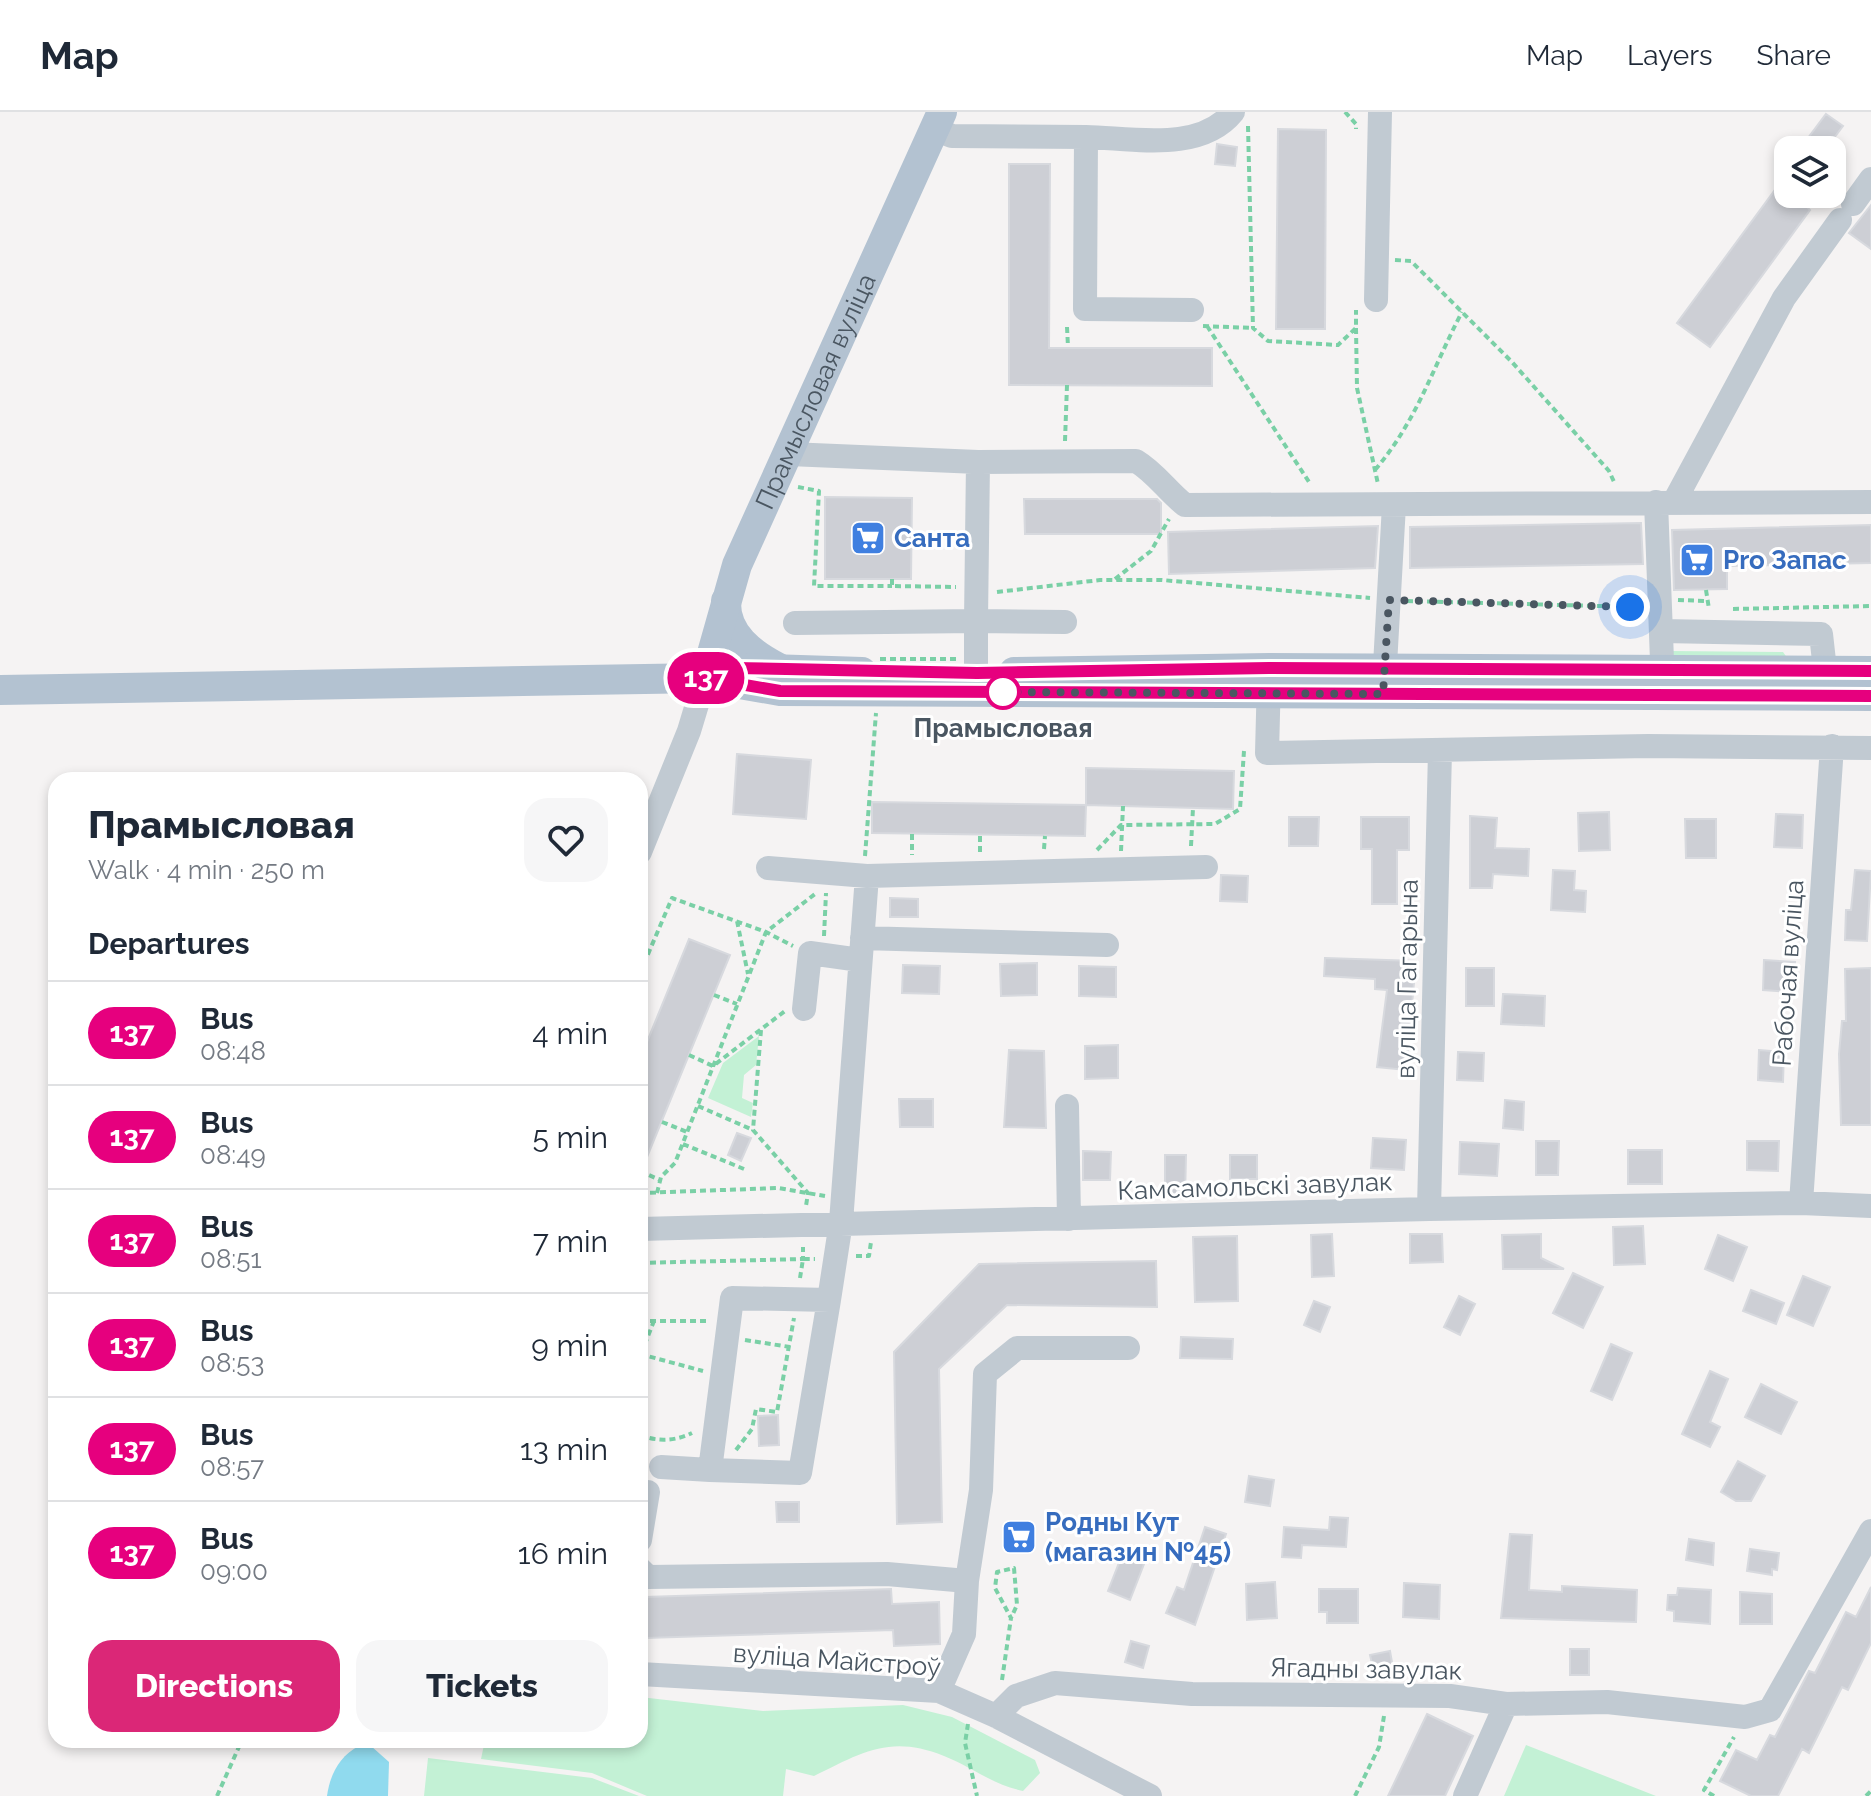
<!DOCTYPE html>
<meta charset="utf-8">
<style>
body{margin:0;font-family:Raleway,sans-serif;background:#f6f6f7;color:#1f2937;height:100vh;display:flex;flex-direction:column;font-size:30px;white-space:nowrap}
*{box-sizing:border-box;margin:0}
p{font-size:26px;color:#747a83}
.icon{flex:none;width:44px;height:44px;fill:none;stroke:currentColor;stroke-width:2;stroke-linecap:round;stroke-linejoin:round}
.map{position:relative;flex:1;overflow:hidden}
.sheet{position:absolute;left:48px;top:660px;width:600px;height:976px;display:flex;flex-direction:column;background:#fff;border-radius:24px;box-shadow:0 4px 12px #0003}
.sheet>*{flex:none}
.badge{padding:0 16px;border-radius:26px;font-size:28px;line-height:52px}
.buttons{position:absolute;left:1774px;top:24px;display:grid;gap:16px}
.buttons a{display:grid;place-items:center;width:72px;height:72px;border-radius:16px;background:#fff;box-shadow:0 4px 12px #0003;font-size:40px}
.you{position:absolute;width:40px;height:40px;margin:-20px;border:6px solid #fff;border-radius:50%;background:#1a73e8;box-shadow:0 0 0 12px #1a73e833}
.map>.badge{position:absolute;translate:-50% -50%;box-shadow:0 0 0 4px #fff}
h2{padding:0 40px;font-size:30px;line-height:72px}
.round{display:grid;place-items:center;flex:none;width:84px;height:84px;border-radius:24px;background:#f6f6f7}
.summary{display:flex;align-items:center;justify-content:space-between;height:136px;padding:0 40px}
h1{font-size:38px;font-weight:800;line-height:60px}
.action{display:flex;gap:16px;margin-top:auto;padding:16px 40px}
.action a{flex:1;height:92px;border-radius:24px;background:#db2777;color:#fff;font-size:32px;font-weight:800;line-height:92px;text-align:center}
.action a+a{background:#f6f6f7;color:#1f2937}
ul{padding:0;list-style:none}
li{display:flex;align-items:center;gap:24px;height:104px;padding:0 40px;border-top:2px solid #e0e1e3}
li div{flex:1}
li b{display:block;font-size:30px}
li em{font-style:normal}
li .badge{min-width:88px;font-weight:700;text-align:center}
header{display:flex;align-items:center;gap:48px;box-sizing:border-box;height:112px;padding:0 40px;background:#fff;border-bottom:2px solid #e0e1e3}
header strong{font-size:38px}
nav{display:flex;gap:44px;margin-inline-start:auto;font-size:28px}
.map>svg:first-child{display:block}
.green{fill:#c3f1d5}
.water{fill:#90daee}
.building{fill:#cdcfd5;stroke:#d7d9de;stroke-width:2}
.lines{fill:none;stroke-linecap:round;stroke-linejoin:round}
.path{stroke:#7ad0a6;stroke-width:4;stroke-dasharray:6 4;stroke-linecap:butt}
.minor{stroke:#c1cad2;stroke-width:24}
.major{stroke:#b3c2d1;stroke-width:30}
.line-casing{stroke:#fff;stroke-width:18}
.line{stroke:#e6007e;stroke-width:12}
.walk{stroke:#4a5661;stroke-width:8;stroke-dasharray:0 14.4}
.stop-dot{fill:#fff;stroke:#e6007e;stroke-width:4}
.labels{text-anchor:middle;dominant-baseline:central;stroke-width:6;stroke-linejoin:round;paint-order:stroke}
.street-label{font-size:26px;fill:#4a5661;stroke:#fff}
.shop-label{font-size:26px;font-weight:bold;fill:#366cbe;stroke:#fff;text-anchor:start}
.stop-label{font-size:26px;font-weight:bold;fill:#4a5661;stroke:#fff}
</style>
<header>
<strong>Map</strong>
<nav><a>Map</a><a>Layers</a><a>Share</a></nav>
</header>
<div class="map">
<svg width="1871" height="1684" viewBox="0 0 1871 1684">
<rect width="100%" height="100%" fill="#f5f3f3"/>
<path class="green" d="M 1670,539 L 1783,540 L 1788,547 L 1667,549 Z
M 759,924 L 756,953 L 744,963 L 742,986 L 753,991 L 751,1005 L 708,986 L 723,951 Z
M 640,1585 L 763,1599 L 903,1593 L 952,1605 L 1035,1648 L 1040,1661 L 1023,1679 C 993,1673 972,1655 944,1644 C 890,1622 861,1641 814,1664 L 786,1657 L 783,1684 L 647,1684 L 592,1661 L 481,1647 L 485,1628 L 640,1628 Z
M 1526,1633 L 1656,1684 L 1504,1684 Z
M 428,1646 L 592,1666 L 639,1684 L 424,1684 Z"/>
<path class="water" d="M 359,1634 L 371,1634 L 389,1650 L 388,1684 L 327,1684 C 330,1663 339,1644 359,1634 Z"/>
<path class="building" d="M 1826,2 L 1843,14 L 1825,38 L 1799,38 Z
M 1278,17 L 1326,18 L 1325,217 L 1276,217 Z
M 1217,32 L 1237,35 L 1235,54 L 1215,52 Z
M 1009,52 L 1050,52 L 1049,236 L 1212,236 L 1212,274 L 1009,273 Z
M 1788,60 L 1788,82 L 1818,82 L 1808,96 L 1810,98 L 1710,235 L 1677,211 Z
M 1871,93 L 1871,137 L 1849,121 Z
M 825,385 L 912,386 L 911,467 L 825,467 Z
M 1024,387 L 1157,387 L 1161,391 L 1161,422 L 1025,422 Z
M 1641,411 L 1643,452 L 1410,456 L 1410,415 Z
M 1871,413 L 1871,451 L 1727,454 L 1727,477 L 1674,478 L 1672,418 Z
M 1378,414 L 1375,456 L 1169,462 L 1168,420 Z
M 737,642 L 811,648 L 806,707 L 733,702 Z
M 1086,656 L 1234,659 L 1233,697 L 1086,693 Z
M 872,690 L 1086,693 L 1085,724 L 872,721 Z
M 1609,700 L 1610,738 L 1579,739 L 1578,701 Z
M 1776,702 L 1803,703 L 1802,736 L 1774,735 Z
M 1470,704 L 1497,706 L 1495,736 L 1529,737 L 1528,764 L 1493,762 L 1492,776 L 1470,776 Z
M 1289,705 L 1319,705 L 1318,734 L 1289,734 Z
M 1361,705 L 1409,705 L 1409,738 L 1397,738 L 1397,792 L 1372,792 L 1372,737 L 1361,737 Z
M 1685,707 L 1716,707 L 1716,746 L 1686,746 Z
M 1553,758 L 1575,759 L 1574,778 L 1586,779 L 1585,800 L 1551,798 Z
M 1855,758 L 1871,759 L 1867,829 L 1845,828 L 1846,798 L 1851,798 Z
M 1221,763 L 1248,764 L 1247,790 L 1220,789 Z
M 890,786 L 918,787 L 918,805 L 890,805 Z
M 689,827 L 730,843 L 640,1062 L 640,947 Z
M 1325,846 L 1416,849 L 1406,958 L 1377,955 L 1387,878 L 1375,877 L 1375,867 L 1324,864 Z
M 1764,848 L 1795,850 L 1793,880 L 1763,878 Z
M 1037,851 L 1037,883 L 1001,884 L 1000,852 Z
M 903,853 L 940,854 L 939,882 L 902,881 Z
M 1079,854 L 1116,855 L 1116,885 L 1079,884 Z
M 1466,856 L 1494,856 L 1494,894 L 1466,894 Z
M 1871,856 L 1871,1013 L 1841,1013 L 1839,942 L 1842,909 L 1846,909 L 1845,857 Z
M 1503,882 L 1545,884 L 1544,914 L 1501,912 Z
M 1118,933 L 1118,966 L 1085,967 L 1085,934 Z
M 1009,938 L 1044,939 L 1046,1016 L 1004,1015 Z
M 1759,938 L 1784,940 L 1783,970 L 1758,968 Z
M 1458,940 L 1484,941 L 1483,969 L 1457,968 Z
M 899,987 L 933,987 L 933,1015 L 900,1015 Z
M 1505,988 L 1524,990 L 1523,1018 L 1503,1016 Z
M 737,1021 L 751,1026 L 741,1049 L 728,1043 Z
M 1373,1026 L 1406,1028 L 1404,1058 L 1371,1056 Z
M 1536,1029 L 1559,1029 L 1558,1063 L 1536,1063 Z
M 1747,1029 L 1779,1029 L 1778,1059 L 1747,1058 Z
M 1460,1030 L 1499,1032 L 1497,1064 L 1459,1062 Z
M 1628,1038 L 1662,1038 L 1662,1072 L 1628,1072 Z
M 1083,1039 L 1111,1040 L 1110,1068 L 1083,1068 Z
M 1165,1043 L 1186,1043 L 1185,1086 L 1165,1086 Z
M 1230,1043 L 1257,1043 L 1257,1067 L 1230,1067 Z
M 1643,1114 L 1645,1152 L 1614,1153 L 1613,1115 Z
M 1332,1122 L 1334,1164 L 1312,1165 L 1311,1123 Z
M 1410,1122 L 1442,1122 L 1443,1150 L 1410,1151 Z
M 1541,1122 L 1541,1146 L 1564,1157 L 1503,1157 L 1502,1123 Z
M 1718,1123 L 1747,1135 L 1733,1169 L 1705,1157 Z
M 1237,1124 L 1238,1189 L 1195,1190 L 1193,1125 Z
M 1156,1149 L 1157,1195 L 1007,1193 L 939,1257 L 942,1410 L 897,1412 L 894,1240 L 979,1152 Z
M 1573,1161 L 1603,1175 L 1583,1216 L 1553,1201 Z
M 1803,1164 L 1830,1175 L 1813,1214 L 1787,1203 Z
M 1751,1178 L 1784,1191 L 1776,1212 L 1743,1199 Z
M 1459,1184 L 1475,1192 L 1460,1223 L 1444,1215 Z
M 1314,1189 L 1330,1195 L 1320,1220 L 1304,1213 Z
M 1181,1225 L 1233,1227 L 1232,1247 L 1180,1246 Z
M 1611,1232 L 1632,1241 L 1612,1288 L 1591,1279 Z
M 1710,1259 L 1728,1267 L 1710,1310 L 1720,1315 L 1710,1335 L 1682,1322 Z
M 1761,1272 L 1797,1290 L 1781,1322 L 1745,1305 Z
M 778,1303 L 779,1333 L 759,1334 L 758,1304 Z
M 1738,1349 L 1765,1364 L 1751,1389 L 1736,1389 L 1721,1380 Z
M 1249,1364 L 1274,1368 L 1270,1394 L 1245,1390 Z
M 776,1390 L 799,1390 L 799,1410 L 777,1410 Z
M 1330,1405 L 1348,1406 L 1346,1435 L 1302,1433 L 1301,1446 L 1282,1445 L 1284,1415 L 1329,1418 Z
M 1005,1414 L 1032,1414 L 1032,1436 L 1005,1436 Z
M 1205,1415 L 1226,1422 L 1195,1513 L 1166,1501 L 1177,1475 L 1184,1478 Z
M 1510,1422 L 1532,1423 L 1529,1478 L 1562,1480 L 1562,1474 L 1637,1478 L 1636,1510 L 1501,1506 Z
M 1689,1427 L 1714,1431 L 1713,1453 L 1686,1448 Z
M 1750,1437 L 1779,1441 L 1777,1458 L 1772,1457 L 1772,1463 L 1747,1459 Z
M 1122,1443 L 1144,1452 L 1130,1488 L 1108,1479 Z
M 1275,1470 L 1277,1506 L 1247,1508 L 1246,1472 Z
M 1404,1471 L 1440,1473 L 1439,1507 L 1403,1505 Z
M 1871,1475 L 1871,1531 L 1848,1578 L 1842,1575 L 1809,1641 L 1802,1637 L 1778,1684 L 1751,1684 L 1720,1669 L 1736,1638 L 1757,1648 L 1770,1623 L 1775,1625 L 1809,1559 L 1815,1561 L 1846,1500 L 1856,1505 Z
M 1678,1476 L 1711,1478 L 1710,1512 L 1674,1509 L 1674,1499 L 1667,1498 L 1668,1483 L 1677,1483 Z
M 891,1477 L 892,1492 L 939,1490 L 940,1532 L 894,1534 L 893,1518 L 646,1526 L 645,1485 Z
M 1319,1477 L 1358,1477 L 1358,1511 L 1327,1511 L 1327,1500 L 1319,1500 Z
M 1740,1480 L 1772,1482 L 1772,1512 L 1740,1512 Z
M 1131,1529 L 1149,1534 L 1143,1556 L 1125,1550 Z
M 1570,1537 L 1589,1537 L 1589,1563 L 1570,1563 Z
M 1390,1539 L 1393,1556 L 1374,1560 L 1370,1543 Z
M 1427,1602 L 1473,1624 L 1445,1684 L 1388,1684 Z"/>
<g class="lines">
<path class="path" d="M 1345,0 L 1356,12 L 1356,17
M 1248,14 L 1253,216 L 1268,229 L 1338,233 L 1356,216 L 1356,198
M 1395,148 L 1411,149 L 1512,250 L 1609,359 L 1615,372
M 1203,214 L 1253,216
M 1207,214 L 1311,373
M 1067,215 L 1068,235
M 1356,216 L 1357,276 L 1378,372
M 1065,329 L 1067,273
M 1375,358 C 1418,307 1432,257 1462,200
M 798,375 L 819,379 L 814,474 L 892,474
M 892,467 L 892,474 L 956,475
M 1115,467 L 1151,439 L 1169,407
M 1706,478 L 1709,497
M 997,480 L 1100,468 L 1162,468 L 1370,486
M 1678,488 L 1705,489
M 1407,489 L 1638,495
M 1733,497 L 1871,494
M 880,547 L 956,547
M 912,722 L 912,743
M 1191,734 L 1193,696
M 1044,737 L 1045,724
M 1097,738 L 1121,713 L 1215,712 L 1240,697 L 1244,639
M 1121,739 L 1123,694
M 980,740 L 980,723
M 865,744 L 876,601
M 737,809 L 748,862
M 824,824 L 826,781
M 640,861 L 672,786 L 766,820 L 793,834
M 714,883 L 737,892
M 761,918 L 753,1018 L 808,1081 L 806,1094
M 689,943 L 713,954 L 785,899
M 698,994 L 753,1018
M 662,1010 L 687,1020
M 683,1032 L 744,1057
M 640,1059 L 660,1068
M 640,1081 L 778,1076 L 825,1084
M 657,1081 L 661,1065 L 675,1051 L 766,820 L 815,782
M 856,1144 L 869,1144 L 871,1130
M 640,1151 L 803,1147 L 803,1135
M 800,1166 L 803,1147 L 815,1147
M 640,1209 L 707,1209
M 745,1228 L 790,1235
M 640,1242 L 703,1259
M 641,1242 L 654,1209
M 640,1323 C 657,1330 676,1329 692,1321
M 736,1338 L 752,1317 L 756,1297 L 777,1300 L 794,1206
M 1002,1568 L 1011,1506 L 995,1476 L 997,1460 L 1014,1456 L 1017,1493 L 1011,1506
M 968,1612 L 965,1631 L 977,1684
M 217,1684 L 242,1628
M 1355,1684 L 1379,1635 L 1384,1604
M 1714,1684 L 1704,1678 L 1734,1625
M 1866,1684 L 1871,1679"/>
<path class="minor" d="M 934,17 L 952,24 L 1086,25 L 1085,197 L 1192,198
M 1086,25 C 1132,26 1200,41 1233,0
M 1853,92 L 1871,67
M 1376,188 L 1380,0
M 789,342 L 978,350 L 1136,349 C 1156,361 1167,379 1185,393 L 1871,390
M 978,350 L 976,509 L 1065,510
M 1656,390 L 1663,575
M 1674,390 L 1784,186 L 1840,108
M 795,511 L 976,509 L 976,580
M 1662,519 L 1821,522 L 1827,576
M 1269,564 L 1267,641 L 1648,634 L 1871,636
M 1384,571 L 1394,393
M 640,740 L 689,619 L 705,566
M 768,756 L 867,764 L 1206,755
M 862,826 L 1107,833
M 804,897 L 810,841 L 860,848
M 1067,994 L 1069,1107
M 1801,1091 L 1832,634
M 1429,1097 L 1440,639
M 640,1117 L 1429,1097 L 1801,1091 L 1871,1094
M 829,1188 L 800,1361 L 710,1358 L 732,1186 L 829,1188 L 841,1110 L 867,764
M 661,1355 L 710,1358
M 640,1428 L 648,1380
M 640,1457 L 648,1465 L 887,1462 L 967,1469
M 640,1562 L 939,1579 L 996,1604 L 1150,1684
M 939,1579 L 964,1522 L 967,1469 L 981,1378 L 985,1262 L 1017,1236 L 1128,1236
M 996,1604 L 1016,1584 L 1055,1571 L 1192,1582 L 1450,1584 L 1506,1592 L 1607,1590 L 1745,1605 L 1770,1598 L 1871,1419
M 1465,1684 L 1506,1592"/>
<g class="major">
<path d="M 726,489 C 725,523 752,542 779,556"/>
<path d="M 734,556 L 862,560"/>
<path d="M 1014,560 L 1269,556 L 1871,559"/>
<path id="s1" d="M 705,566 L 737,453 L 942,0"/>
<path d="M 0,578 L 705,566 L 780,579 L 1871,584"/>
</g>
</g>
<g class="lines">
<g class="line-casing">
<path id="line" d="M 1871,559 L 1269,556 L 977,561 L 734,556 L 705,566 L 780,579 L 1871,584"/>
</g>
<use href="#line" class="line"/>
<path class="walk" d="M 1003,580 L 1383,582 L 1389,488 L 1630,495"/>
</g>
<defs>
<g id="supermarket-square" transform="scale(1.8)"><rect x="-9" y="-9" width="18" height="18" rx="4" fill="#3f7fe0" stroke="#fff"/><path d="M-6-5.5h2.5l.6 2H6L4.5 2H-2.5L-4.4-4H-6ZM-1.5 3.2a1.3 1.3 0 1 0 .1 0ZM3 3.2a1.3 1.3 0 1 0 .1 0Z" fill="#fff"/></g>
</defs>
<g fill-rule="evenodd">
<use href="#supermarket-square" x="868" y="426"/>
<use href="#supermarket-square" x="1697" y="448"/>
<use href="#supermarket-square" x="1019" y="1425"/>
</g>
<circle class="stop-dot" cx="1003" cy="580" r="16"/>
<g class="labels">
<g class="street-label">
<text stroke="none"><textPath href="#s1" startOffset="308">Прамысловая вуліца</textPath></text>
<text transform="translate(1788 861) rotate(-86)">Рабочая вуліца</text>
<text transform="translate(1407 867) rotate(-89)">вуліца Гагарына</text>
<text transform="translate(1255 1074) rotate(-2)">Камсамольскі завулак</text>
<text transform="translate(837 1548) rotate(4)">вуліца Майстроў</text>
<text transform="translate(1366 1557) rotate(1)">Ягадны завулак</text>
</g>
<g class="shop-label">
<text x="894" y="426">Санта</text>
<text x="1723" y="448">Pro Запас</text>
<text x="1045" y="1410">Родны Кут<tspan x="1045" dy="30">(магазин №45)</tspan></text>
</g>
<g class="stop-label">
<text x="1003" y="616">Прамысловая</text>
</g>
</g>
</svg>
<div class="buttons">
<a><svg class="icon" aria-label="layers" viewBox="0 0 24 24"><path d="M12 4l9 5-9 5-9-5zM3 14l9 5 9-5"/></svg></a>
</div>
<div class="you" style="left:1630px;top:495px"></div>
<b class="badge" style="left:706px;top:566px;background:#e6007e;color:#fff">137</b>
<section class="sheet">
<div class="summary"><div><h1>Прамысловая</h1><p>Walk · 4 min · 250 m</p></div><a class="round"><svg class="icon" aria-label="heart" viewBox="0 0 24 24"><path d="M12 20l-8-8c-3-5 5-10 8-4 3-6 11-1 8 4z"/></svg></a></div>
<h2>Departures</h2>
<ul>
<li><span class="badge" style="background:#e6007e;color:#fff">137</span><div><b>Bus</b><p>08:48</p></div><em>4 min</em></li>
<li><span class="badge" style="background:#e6007e;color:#fff">137</span><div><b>Bus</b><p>08:49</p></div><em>5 min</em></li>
<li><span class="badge" style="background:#e6007e;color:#fff">137</span><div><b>Bus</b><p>08:51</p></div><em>7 min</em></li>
<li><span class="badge" style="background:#e6007e;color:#fff">137</span><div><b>Bus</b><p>08:53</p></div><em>9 min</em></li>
<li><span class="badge" style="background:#e6007e;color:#fff">137</span><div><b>Bus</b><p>08:57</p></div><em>13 min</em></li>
<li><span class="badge" style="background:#e6007e;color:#fff">137</span><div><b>Bus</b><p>09:00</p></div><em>16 min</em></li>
</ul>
<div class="action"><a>Directions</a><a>Tickets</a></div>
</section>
</div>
